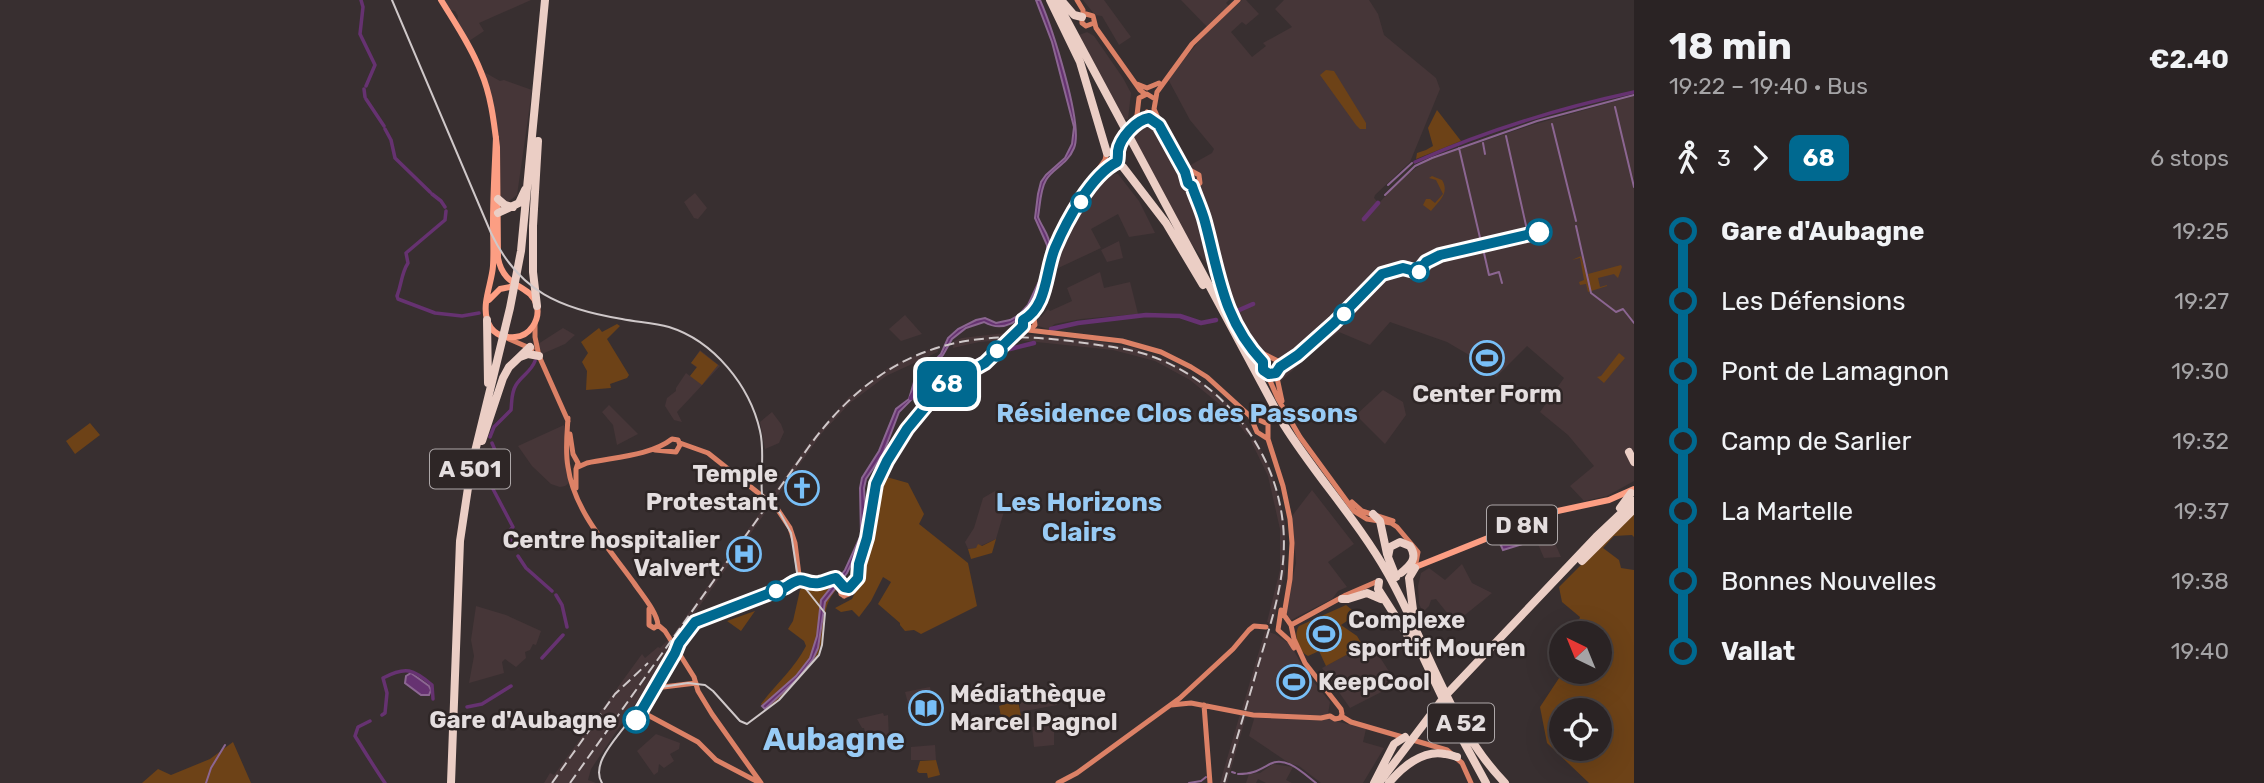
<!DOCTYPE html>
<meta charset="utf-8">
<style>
body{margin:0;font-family:Rubik,sans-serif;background:#322b2c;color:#f1f3f6;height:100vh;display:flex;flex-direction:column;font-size:26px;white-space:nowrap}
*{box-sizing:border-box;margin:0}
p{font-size:23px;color:#a5a4a6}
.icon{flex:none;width:38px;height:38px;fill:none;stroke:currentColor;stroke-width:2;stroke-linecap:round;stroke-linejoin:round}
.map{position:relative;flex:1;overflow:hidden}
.side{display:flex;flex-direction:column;background:#2a2324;width:630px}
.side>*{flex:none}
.badge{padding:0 14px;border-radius:10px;font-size:24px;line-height:46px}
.needle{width:46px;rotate:317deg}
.buttons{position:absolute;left:1549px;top:621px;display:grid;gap:14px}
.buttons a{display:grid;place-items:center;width:63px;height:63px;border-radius:50%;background:#2a2324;box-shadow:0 7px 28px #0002,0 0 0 2px #464041;font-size:35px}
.map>.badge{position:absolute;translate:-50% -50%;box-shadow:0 0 0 4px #fff}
.legs{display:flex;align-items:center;gap:10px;height:77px;padding:0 35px;font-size:23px}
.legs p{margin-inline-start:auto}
.overview{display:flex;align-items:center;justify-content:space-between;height:119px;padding:0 35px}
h1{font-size:38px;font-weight:700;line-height:52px}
ul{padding:0 35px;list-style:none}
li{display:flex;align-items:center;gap:24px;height:70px;font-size:26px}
li i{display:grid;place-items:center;width:10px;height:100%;margin:0 9px;background:currentColor}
li i::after{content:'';width:18px;height:18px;margin:-9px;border:5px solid;border-radius:50%;background:#2a2324}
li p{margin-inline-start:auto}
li:first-child i{background:linear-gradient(#0000 50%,currentColor 0)}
li:last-child i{background:linear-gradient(currentColor 50%,#0000 0)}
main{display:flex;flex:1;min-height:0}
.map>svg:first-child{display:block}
.built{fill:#463638}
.green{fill:#6d4217;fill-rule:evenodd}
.water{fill:#663271;stroke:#8c6692;stroke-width:2}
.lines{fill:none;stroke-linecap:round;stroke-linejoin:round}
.stream{stroke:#8c6692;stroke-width:2}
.canal{stroke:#663271;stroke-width:3.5}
.river{stroke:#663271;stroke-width:4.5}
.secondary{stroke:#dc8166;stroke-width:5}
.primary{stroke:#fc9e83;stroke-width:6}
.motorway{stroke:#ebcec5;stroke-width:8}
.tram{stroke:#cfc8c9;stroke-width:2}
.rail{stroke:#cfc8c9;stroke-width:2;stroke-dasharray:10 5;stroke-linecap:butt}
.line-1-casing{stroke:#fff;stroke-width:16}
.line-1{stroke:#006990;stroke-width:10}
.stop-1-dot{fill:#fff;stroke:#006990;stroke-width:3.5}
.labels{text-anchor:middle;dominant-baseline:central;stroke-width:5;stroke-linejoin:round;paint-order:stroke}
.shield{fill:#2e2626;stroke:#ada7a8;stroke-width:2}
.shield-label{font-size:23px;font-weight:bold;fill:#e4dedf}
.poi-label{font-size:24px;font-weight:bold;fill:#e4dedf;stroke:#2e2626;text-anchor:start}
.stop-label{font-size:24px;font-weight:bold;fill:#e4dedf;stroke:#2e2626;text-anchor:end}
.neighbourhood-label{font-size:26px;font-weight:bold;fill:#98cbf5;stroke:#2e2626}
.district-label{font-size:32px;font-weight:bold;fill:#98cbf5;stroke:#2e2626}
</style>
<main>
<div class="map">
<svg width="1634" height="783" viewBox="0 0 1634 783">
<rect width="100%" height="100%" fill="#382f30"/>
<path class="built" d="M 443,0 L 531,0 L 479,23 L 484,31 L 469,41 L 457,22 L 458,16 L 455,11 L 451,10 Z
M 1083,0 L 1104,0 L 1131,37 L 1119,45 L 1102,16 L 1095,15 Z
M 1181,0 L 1229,0 L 1226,3 L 1232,9 L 1242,0 L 1246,0 L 1259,14 L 1246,25 L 1242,22 L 1231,32 L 1252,57 L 1266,46 L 1263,43 L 1292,27 L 1275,9 L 1284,0 L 1369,0 L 1378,14 L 1384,35 L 1436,78 L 1440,89 L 1410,162 L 1375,195 L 1374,198 L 1379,203 L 1403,177 L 1428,160 L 1532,125 L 1634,96 L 1634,481 L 1607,496 L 1584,501 L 1570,486 L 1594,466 L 1568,435 L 1540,412 L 1564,378 L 1527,346 L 1496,377 L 1481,362 L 1447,342 L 1390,322 L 1370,345 L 1339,332 L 1318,347 L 1280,382 L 1282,368 L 1277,357 L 1267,354 L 1252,341 L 1225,288 L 1190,242 L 1131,132 L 1144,121 L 1160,118 L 1187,167 L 1212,153 L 1214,149 L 1190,120 L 1168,79 L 1209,29 Z
M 1087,32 L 1094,36 L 1123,78 L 1131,93 L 1128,119 L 1123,119 L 1079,35 Z
M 484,72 L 500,81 L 504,80 L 532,90 L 517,195 L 508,202 L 504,201 L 500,195 L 499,138 Z
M 1113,174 L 1118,174 L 1139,201 L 1155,233 L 1129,237 L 1118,214 L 1091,229 L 1101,248 L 1054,270 L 1053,262 L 1058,247 L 1064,244 L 1075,225 L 1076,218 L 1097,189 L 1103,181 Z
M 695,193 L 707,208 L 698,219 L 694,218 L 684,202 Z
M 1119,241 L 1123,258 L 1107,262 L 1101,250 Z
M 1100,272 L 1104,288 L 1130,282 L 1138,314 L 1081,319 L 1055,324 L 1048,329 L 1038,326 L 1036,319 L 1038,316 L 1041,317 L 1048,309 L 1050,311 L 1072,301 L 1067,288 Z
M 905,315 L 922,334 L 901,341 L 889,329 Z
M 563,328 L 575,335 L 565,344 L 542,354 L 538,344 Z
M 1005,333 L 1008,335 L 1003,340 L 979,342 L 953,348 L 954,341 L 962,338 Z
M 1021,334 L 1101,342 L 1134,348 L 1168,361 L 1185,370 L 1218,394 L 1233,408 L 1252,432 L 1247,435 L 1229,412 L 1190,380 L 1155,361 L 1113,350 L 1017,340 Z
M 937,346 L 938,352 L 886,376 L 850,403 L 822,433 L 773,502 L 770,498 L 812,439 L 849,397 L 891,366 Z
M 700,350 L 720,366 L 677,412 L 682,422 L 674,420 L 665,406 L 667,398 L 676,391 L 676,388 L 686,373 L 690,376 L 697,368 L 691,363 Z
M 1383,390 L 1403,402 L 1406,415 L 1385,444 L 1356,415 Z
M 609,405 L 638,434 L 617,445 L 613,425 L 602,412 Z
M 772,412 L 781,424 L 784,432 L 779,443 L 765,449 L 760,422 Z
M 564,425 L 569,483 L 565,486 L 560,487 L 551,484 L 532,466 L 518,446 Z
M 1255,438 L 1272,472 L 1285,524 L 1285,571 L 1273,624 L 1267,622 L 1280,570 L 1280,529 L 1268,476 L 1251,441 Z
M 1312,490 L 1354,544 L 1328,562 L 1347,587 L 1338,591 L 1332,599 L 1291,620 L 1287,614 L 1287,603 L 1296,563 L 1292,516 Z
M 995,491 L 1005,508 L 996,539 L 976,548 L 968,549 L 965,542 L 974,528 L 983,498 Z
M 767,503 L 770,506 L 675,641 L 672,636 Z
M 1544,518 L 1561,557 L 1544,558 L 1534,535 L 1531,536 L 1527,526 L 1533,526 Z
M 1462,564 L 1472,583 L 1492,593 L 1455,623 L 1436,599 L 1431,600 L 1429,606 L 1423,612 L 1419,604 L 1418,586 L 1421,573 L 1429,568 L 1445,580 Z
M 476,606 L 506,615 L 541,631 L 536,645 L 533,644 L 530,650 L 525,652 L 526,658 L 516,667 L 505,659 L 502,662 L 504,673 L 469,683 L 474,656 L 471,640 Z
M 1265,631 L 1275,634 L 1291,645 L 1305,671 L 1330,702 L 1328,714 L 1332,720 L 1366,729 L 1363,742 L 1384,748 L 1363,783 L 1321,783 L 1299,766 L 1289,763 L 1249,736 L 1254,719 L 1248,711 L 1242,709 Z
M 668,640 L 671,646 L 669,649 L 672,653 L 653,685 L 650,689 L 646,688 L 591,769 L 588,780 L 596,783 L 544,783 L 550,773 L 554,775 L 642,654 L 645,658 L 658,647 L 660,648 Z
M 1363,646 L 1367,652 L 1374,648 L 1397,684 L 1350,708 L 1322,668 Z
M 930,687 L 931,694 L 923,697 L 921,703 L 909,707 L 905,692 Z
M 1055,691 L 1057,705 L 1020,712 L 1020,699 Z
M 883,713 L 884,716 L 888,715 L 889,740 L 880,745 L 874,744 L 874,740 L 868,740 L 866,737 L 864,728 L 862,728 L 857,719 Z
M 1240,714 L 1246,716 L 1227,783 L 1220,783 Z
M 1054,724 L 1054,745 L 1034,747 L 1032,727 Z
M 656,734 L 680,743 L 679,749 L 670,754 L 674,761 L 664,768 L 659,764 L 658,772 L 654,775 L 637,751 Z
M 935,745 L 936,760 L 911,760 L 911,747 Z
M 1273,764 L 1293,767 L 1286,780 L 1292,783 L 1266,783 L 1258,779 L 1256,783 L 1246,783 L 1249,774 L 1260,773 Z"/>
<path class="green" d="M 1326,70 L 1334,71 L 1366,123 L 1366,129 L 1360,129 L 1356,125 L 1320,75 Z
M 1437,110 L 1461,141 L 1416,159 L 1417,153 L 1426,150 L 1433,146 L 1428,128 Z
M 1432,176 L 1442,180 C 1450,193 1439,201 1431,211 L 1423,205 L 1426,199 L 1430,199 L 1435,203 L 1443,194 L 1436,180 L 1429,178 Z
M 1581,256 L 1590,287 L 1588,274 L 1621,265 L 1622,267 L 1618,278 L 1614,274 L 1598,278 L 1600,287 L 1607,285 L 1607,286 L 1588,292 L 1586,284 L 1580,285 L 1579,282 L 1584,280 L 1580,258 L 1572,260 Z
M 617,324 L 620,326 L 607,339 L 629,375 L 627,378 L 610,384 L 611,388 L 586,390 L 587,371 L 582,362 L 588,353 L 581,342 L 599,328 L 602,332 Z
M 700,351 L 718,365 L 702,385 L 690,376 L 697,367 L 691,363 Z
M 1619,353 L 1625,358 L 1604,383 L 1597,377 L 1601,376 Z
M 90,423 L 100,435 L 75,454 L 66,441 Z
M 883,476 L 908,483 L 924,514 L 919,524 L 968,563 L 977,606 L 921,634 L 914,630 L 905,631 L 900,625 L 900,623 L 878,604 L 891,582 L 883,577 L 871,601 L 859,617 L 852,610 L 841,612 L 835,608 L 852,599 L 863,577 L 863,561 L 874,534 L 879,511 L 879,492 Z
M 1632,514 L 1634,515 L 1634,537 L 1632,535 L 1614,536 L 1603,548 L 1619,560 L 1621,568 L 1634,570 L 1634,783 L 1589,783 L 1547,743 L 1540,707 L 1563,672 L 1600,672 L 1600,634 L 1575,633 L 1580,617 L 1562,602 L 1559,587 ZM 1561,710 L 1600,710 L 1600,749 L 1561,749 Z
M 996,539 L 992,553 L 971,559 L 968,549 L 976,548 L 978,544 L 982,546 Z
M 834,582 L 838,588 C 817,609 829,632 817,656 L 778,700 L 766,710 L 761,704 C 775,685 795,668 806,646 L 804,641 L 788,629 L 793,621 L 800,590 L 805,586 L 817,587 Z
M 1346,605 L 1357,614 L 1341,625 L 1357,636 L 1363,646 L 1326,666 L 1319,651 L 1308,656 C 1298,651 1293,635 1299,626 Z
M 755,611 L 741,631 L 727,621 Z
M 1018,700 L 1023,727 L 1011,730 L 1002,722 L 999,706 Z
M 233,742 L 251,783 L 142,783 L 158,769 L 171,775 L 210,759 Z
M 936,760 L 940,775 L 928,778 L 927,773 L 919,773 L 917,771 L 920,761 Z"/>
<path class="water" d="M 1036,0 L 1040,0 C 1051,25 1084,125 1074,148 C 1067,165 1053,168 1046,180 C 1040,190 1040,206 1038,217 C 1042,228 1050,235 1050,247 C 1050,276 1023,344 984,322 L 966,328 L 952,339 L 943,355 L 917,384 L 911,400 L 899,412 L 883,454 L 866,479 L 864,488 L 866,520 L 865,536 L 847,573 L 825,602 L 818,648 L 813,659 L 798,678 L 765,709 L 762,706 L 796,676 L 810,658 L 817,636 L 821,600 L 845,570 L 861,535 L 860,488 L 862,478 L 879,451 L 896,409 L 909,399 L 914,382 L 941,354 L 948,338 L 958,329 L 976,320 L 985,318 L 996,323 L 1010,320 L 1019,315 L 1028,305 L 1042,275 L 1047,258 L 1047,245 L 1035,218 L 1038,194 L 1041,182 L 1046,175 L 1065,158 L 1072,144 L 1074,127 L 1052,42 Z
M 1525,527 L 1531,539 L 1529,542 L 1503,550 L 1498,539 Z
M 411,673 L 429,686 L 431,690 L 429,695 L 421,695 L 405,683 L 406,676 Z"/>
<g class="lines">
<path class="stream" d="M 1615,107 L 1634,187
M 1552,124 L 1576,221
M 1506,136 L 1527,230
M 1483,143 L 1485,154
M 1459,148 L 1481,242
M 1388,185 L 1412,163
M 1385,195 L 1415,166 L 1432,158 L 1537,121 L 1634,95
M 1576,226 L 1591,293 L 1616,312 L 1623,309 L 1634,323
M 1484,253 L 1489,275 L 1499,272 L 1502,283
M 1232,772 L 1235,773
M 1238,774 C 1253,774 1257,771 1270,764 C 1286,755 1304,774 1316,783
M 206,783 L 211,768 L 225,745
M 1189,783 L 1201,781 L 1206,777"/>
<path class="canal" d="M 361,0 L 363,7 L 360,34 L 375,65 L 366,86
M 364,89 L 365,97
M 366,99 L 384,126
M 385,129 L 391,140 L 395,158 L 430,192
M 1415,162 C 1485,131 1560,108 1634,92
M 432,194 L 441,201 L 445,207
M 446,211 L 445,220 L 406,253 L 408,263 C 401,274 402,283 397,296 L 398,299 L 435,313 L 462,316 L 479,313
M 1481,242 L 1482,243
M 490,437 L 494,427 L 511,410 C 512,401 511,393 516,385 C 522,375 531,372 535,361
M 491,468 L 492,465 L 500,462 L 492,443
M 491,470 L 493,487
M 493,489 L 513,527 L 505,535 L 518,547
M 518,556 L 526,568 L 552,591
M 556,595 L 562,605 L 567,627
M 542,658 L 563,635
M 467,707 L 482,704 L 511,686
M 382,715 L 385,713 L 387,693 L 383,678 C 406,666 413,669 432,685 L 433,699
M 370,721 L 358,727 L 355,736 C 365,752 374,767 385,783"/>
<path class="river" d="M 1364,219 L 1378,203
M 1237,311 L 1253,304
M 1051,329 L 1078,323 L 1146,315 L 1180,316 L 1201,323 L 1216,320
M 1010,349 L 1034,343
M 955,373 L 990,354
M 911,398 L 914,393 L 938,385 L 952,375"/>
<path class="secondary" d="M 1077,0 L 1083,10 L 1083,15
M 1094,23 L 1086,26 L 1082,23 L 1082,17 L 1086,14 L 1093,16 L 1096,28 L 1140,90 L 1145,94
M 1137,84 L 1147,88 L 1159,83
M 1155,99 L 1147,94 L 1139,98 L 1137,115 L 1116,147 L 1106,155 L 1105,160 C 1087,186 1067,211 1057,241 C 1051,258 1050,277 1043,294 C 1038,303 1024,320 1022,326 L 1028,330 L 1122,341 L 1161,352 L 1191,367 L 1207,377 L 1250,416 L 1268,424 L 1268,439 L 1283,486 L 1290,519 L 1292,543 L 1290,579 L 1284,615 L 1291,625 L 1294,639 L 1305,663 L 1341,709 L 1342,714 L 1340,718 L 1335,719 L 1330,716 L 1321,718 L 1253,715 L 1191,703 L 1171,705
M 1147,112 L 1154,117 L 1185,172 L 1188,183 L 1192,186 C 1196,198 1202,210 1205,222 C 1219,274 1223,320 1263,361 L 1263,370 L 1269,375 L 1274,374 L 1279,369 L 1278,361 L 1260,352 L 1249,339 L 1230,304 L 1224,289 L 1197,185
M 1158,118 L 1154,109 L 1157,92 L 1192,44 L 1238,0
M 1132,128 L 1146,118 L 1154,121
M 1184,167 L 1199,175 L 1200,183 L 1195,186
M 1088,192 L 1104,170 L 1117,162 L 1120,146
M 535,323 L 535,337 L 539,356 L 568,421
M 1030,330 L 1035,325 L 1033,312
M 509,339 L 532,349
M 990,358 L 1020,328
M 1276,373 L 1282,401
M 1267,374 L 1278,399 L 1300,437 L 1354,511 L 1367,519 L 1391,523 L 1397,527 L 1418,552 L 1415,568
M 568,418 C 567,434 565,451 568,467 C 574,511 609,548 634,583 C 642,595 657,612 658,625 L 665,631 L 694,677 L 698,691 L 712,714 L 761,783
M 1251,418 L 1257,432 L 1268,439
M 570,434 L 573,454 L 578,463 L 576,469 L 576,488
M 680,443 L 708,453 L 776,507 L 790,528 L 795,543 L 799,575 L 804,579
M 578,467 L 587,463 C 615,457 650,456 672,439 L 678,440 L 680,445 L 676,452 L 655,450
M 876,484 C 892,448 915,407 947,384 C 964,373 983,366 999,355 C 1009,347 1015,335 1026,330
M 1352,502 L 1362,511 L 1393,521
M 839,585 L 841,594 L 844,596
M 844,596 L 849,594 L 849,588 L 858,578 L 859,563 L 867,538 L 877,483
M 649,609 L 649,625 L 654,628 L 658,625
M 1281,610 L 1278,630 L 1289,640 L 1294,648
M 1291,625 L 1346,595 L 1376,582 L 1379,582
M 655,688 L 696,683
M 1204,705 L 1210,783
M 1341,716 L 1351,722 L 1447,750 L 1462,763 L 1471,783
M 758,782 L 716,760 L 698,742 L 644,713 L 656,684 L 675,653 L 679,643 L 693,624 L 786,587 C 805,572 802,585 819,583 C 825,582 830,579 836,578 L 844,587
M 1058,783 L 1077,773 L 1180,698 L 1233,649 L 1249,630 L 1254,626 L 1266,627"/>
<path class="primary" d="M 441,0 C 455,23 471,46 481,72 C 491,95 494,122 497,147 L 498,258 C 504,290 531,283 537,306 C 540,320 530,336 515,337 C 502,339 490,332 487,319 C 482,303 492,282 493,266 C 494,251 493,237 493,223 C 493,194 495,165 496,137
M 489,300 L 500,289 L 515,286
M 1413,568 L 1553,512 L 1609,500 L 1634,489"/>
<path class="motorway" d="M 1050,0 L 1080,62 L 1107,153
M 1056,0 L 1284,425 C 1316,476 1358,521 1388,574 C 1427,643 1449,725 1505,783
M 1061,0 L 1074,15 L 1082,17
M 1115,164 L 1123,167 L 1166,223 L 1203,285
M 498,199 L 505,205 L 513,207
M 498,213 L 519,203 L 525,190
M 537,306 L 533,272 L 533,226 L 538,141
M 487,320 L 488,383
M 520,357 L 528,354 L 539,356
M 482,441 L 503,378 L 509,367 L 530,347
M 1629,452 L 1634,462
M 1620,508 L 1631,493
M 1373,514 L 1380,521 L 1387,554
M 1582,561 L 1634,509
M 1396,577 L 1388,557 L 1390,547 L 1400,542 L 1410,546 C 1418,558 1411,565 1401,573
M 1379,582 L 1378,589 L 1410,639
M 1342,599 L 1348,599 L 1367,593 L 1381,599
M 1413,610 L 1409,578 L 1415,568
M 1406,621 L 1460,735 L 1486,783
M 451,783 L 460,541 L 471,468 L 510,308 L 521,251 L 545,0
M 1374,783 L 1394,744 L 1405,737
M 1379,783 L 1445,696 L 1596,537 L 1634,501
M 1389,783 C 1401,768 1423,749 1445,754 C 1449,754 1453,756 1457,757"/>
<path class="tram" d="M 392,0 L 491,233 C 519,292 561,309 622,319 C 637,322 654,323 669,327 C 714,341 750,386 760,431 C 765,452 760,473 762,494 L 780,513 L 791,533 L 798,579 L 825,613 L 822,645 L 819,655 L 779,700 L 747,724 L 740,721 L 713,691 L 705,685 L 688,683 L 655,688 L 630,723
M 602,783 C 590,764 617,738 628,722"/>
<path class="rail" d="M 552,783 L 615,694 L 648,663
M 570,783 L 808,448 C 836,409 870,376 915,356 C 966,334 1017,335 1071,341 C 1096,345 1121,347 1145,354 C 1213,376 1266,435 1280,505 C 1292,561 1274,613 1258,666 C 1247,705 1235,744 1224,783"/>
</g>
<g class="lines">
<g class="line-1-casing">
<path id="line-1" d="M 636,720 L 675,653 L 679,643 L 695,622 L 786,587 C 806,573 801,585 819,583 C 825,582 830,579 836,578 L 844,587 L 849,588 L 858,578 L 859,564 L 867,538 L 876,484 L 887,461 L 907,429 L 936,394 L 948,384 L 985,363 L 1023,326 L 1023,320 C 1048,306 1045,272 1055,248 C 1066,222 1091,175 1117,162 C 1118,159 1118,155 1118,151 C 1120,138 1136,120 1149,118 L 1159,125 L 1185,172 L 1188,183 L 1192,186 C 1196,198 1202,210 1205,222 C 1219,274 1223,320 1263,362 L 1263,370 L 1269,374 L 1276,373 L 1280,367 L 1298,355 L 1334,323 L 1382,274 L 1403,268 L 1418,272 L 1426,262 L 1440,255 L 1539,232"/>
</g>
<use href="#line-1" class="line-1"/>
</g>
<defs>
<g id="stadium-ring" transform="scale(1.75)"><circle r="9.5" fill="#2e2626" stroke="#78bff7" stroke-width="1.5"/><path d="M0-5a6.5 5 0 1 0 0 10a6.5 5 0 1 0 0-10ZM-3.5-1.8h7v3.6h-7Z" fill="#78bff7"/></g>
<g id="church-ring" transform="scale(1.75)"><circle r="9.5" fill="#2e2626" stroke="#78bff7" stroke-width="1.5"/><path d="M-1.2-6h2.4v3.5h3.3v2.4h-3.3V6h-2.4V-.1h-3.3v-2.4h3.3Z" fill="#78bff7"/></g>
<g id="hospital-ring" transform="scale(1.75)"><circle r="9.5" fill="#2e2626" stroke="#78bff7" stroke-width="1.5"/><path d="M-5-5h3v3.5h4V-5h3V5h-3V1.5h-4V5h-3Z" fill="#78bff7"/></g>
<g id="library-ring" transform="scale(1.75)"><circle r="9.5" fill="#2e2626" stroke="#78bff7" stroke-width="1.5"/><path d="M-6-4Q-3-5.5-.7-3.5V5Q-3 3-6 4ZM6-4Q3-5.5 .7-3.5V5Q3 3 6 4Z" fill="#78bff7"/></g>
</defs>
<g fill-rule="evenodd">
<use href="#stadium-ring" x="1487" y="358"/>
<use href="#church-ring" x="802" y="488"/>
<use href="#hospital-ring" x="744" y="554"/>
<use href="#stadium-ring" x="1324" y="634"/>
<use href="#stadium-ring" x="1294" y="682"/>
<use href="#library-ring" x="926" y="708"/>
</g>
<g class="stop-1-dot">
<circle cx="1081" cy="202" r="9"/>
<circle cx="1539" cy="232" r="12"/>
<circle cx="1419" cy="272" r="9"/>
<circle cx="1344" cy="314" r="9"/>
<circle cx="997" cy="351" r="9"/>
<circle cx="776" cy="591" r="9"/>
<circle cx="636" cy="720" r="12"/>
</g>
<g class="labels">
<g class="shield">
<rect x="430" y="449.5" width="80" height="39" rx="5"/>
<rect x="1487" y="505.5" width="70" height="39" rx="5"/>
<rect x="1428" y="703.5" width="66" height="39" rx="5"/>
</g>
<g class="shield-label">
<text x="470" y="469">A 501</text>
<text x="1522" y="525">D 8N</text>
<text x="1461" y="723">A 52</text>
</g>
<g class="poi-label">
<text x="1487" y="394" text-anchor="middle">Center Form</text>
<text x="778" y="474" text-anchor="end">Temple<tspan x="778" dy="28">Protestant</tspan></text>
<text x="720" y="540" text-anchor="end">Centre hospitalier<tspan x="720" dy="28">Valvert</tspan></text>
<text x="1348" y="620">Complexe<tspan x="1348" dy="28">sportif Mouren</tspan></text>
<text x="1318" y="682">KeepCool</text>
<text x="950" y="694">Médiathèque<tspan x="950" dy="28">Marcel Pagnol</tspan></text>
</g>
<g class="stop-label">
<text x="617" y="720">Gare d'Aubagne</text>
</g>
<g class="neighbourhood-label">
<text x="1177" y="413">Résidence Clos des Passons</text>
<text x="1079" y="502">Les Horizons<tspan x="1079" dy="30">Clairs</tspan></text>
</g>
<g class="district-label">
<text x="834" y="739">Aubagne</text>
</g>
</g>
</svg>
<div class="buttons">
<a><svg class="needle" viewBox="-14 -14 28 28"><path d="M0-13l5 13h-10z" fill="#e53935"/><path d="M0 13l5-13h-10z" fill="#a5a4a6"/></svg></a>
<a><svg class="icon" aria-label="locate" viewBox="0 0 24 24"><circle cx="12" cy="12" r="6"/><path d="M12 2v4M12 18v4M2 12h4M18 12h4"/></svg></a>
</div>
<b class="badge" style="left:947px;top:384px;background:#006990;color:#fff">68</b>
</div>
<section class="side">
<div class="overview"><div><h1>18 min</h1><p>19:22 – 19:40 · Bus</p></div><b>€2.40</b></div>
<div class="legs"><svg class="icon" aria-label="walk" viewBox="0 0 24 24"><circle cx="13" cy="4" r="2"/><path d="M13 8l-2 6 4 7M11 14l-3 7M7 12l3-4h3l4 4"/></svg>3<svg class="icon" aria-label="forward" viewBox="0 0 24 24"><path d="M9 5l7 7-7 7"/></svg><b class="badge" style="background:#006990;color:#fff">68</b><p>6 stops</p></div>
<ul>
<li><i style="color:#006990"></i><b>Gare d'Aubagne</b><p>19:25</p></li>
<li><i style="color:#006990"></i><span>Les Défensions</span><p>19:27</p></li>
<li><i style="color:#006990"></i><span>Pont de Lamagnon</span><p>19:30</p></li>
<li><i style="color:#006990"></i><span>Camp de Sarlier</span><p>19:32</p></li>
<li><i style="color:#006990"></i><span>La Martelle</span><p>19:37</p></li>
<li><i style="color:#006990"></i><span>Bonnes Nouvelles</span><p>19:38</p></li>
<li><i style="color:#006990"></i><b>Vallat</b><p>19:40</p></li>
</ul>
</section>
</main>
